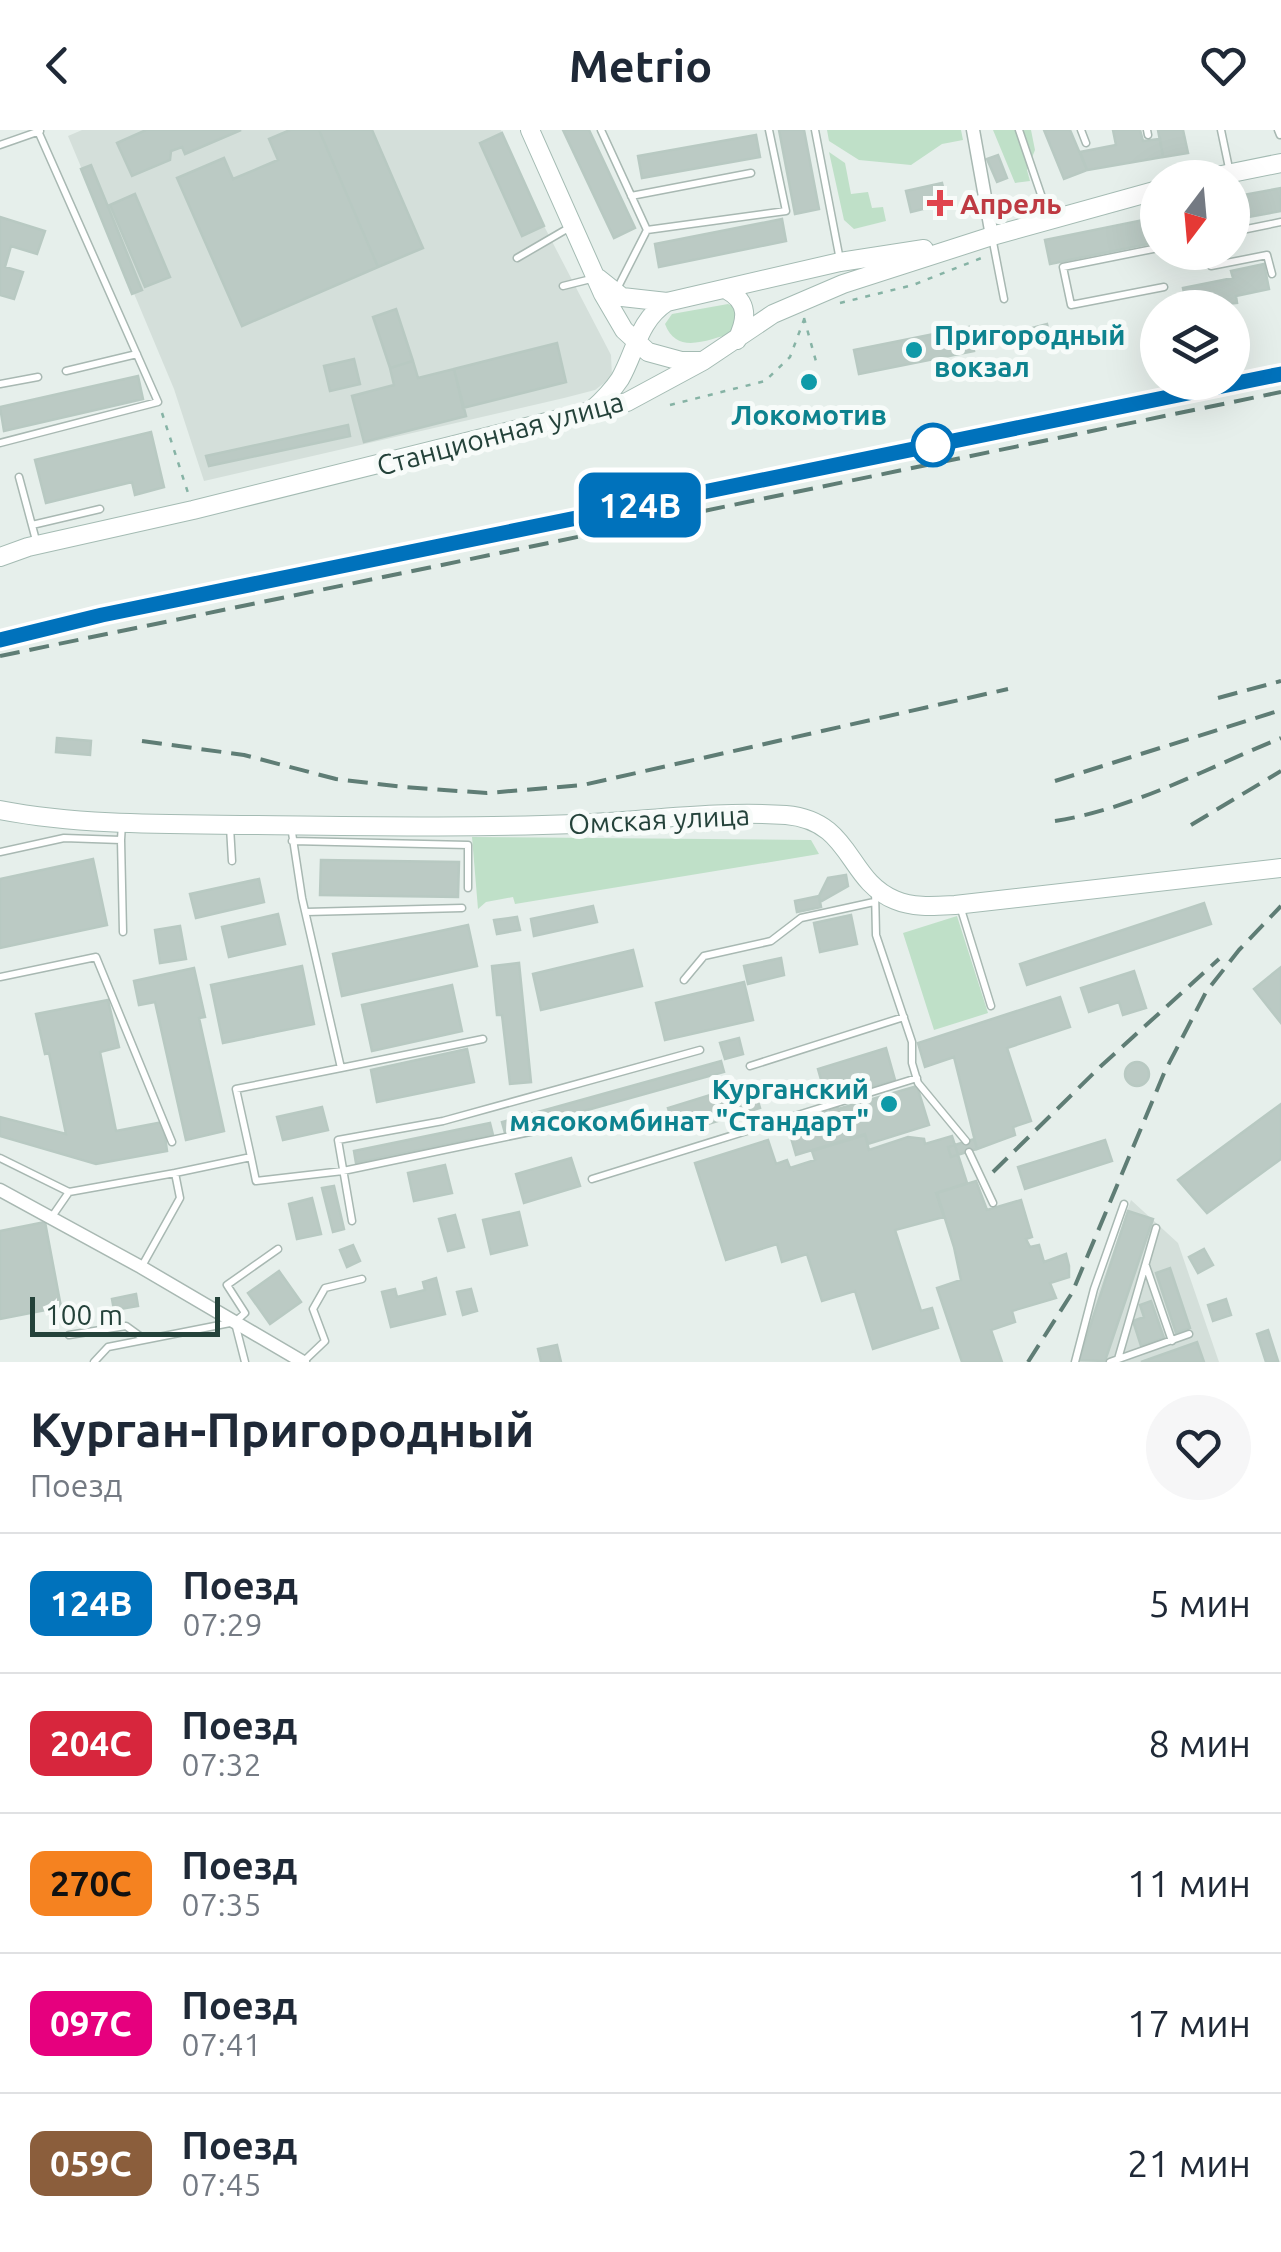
<!DOCTYPE html>
<html lang="ru">
<meta charset="utf-8">
<style>
body{margin:0;font-family:Ubuntu,sans-serif;background:#f6f6f7;color:#1f2937;height:100vh;display:flex;flex-direction:column;font-size:38px;white-space:nowrap}
*{box-sizing:border-box;margin:0}
p{font-size:32px;color:#747a83}
.icon{flex:none;width:55px;height:55px;fill:none;stroke:currentColor;stroke-width:2;stroke-linecap:round;stroke-linejoin:round}
.map{position:relative;height:1232px;overflow:hidden}
.details{display:flex;flex-direction:column;background:#fff;flex:1}
.details>*{flex:none}
.badge{padding:0 20px;border-radius:15px;font-size:35px;line-height:65px}
.needle{width:65px;rotate:196deg}
.controls{position:absolute;left:1140px;top:30px;display:grid;gap:20px}
.controls a{display:grid;place-items:center;width:110px;height:110px;border-radius:50%;background:#fff;box-shadow:0 10px 40px #0002;font-size:50px}
.scale{position:absolute;left:30px;bottom:25px;width:190px;box-sizing:border-box;padding-left:10px;border:5px solid #24423a;border-top:0;font-size:28px;line-height:35px;white-space:nowrap;color:#24423a;-webkit-text-stroke:8px #f7fbf9;paint-order:stroke}
.map>.badge{position:absolute;translate:-50% -50%;box-shadow:0 0 0 5px #fff}
.round{display:grid;place-items:center;flex:none;width:105px;height:105px;border-radius:52px;background:#f6f6f7}
.head{display:flex;align-items:center;justify-content:space-between;height:170px;padding:0 30px}
h1{font-size:48px;font-weight:700;line-height:75px}
ul{padding:0;list-style:none}
li{display:flex;align-items:center;gap:30px;height:140px;padding:0 30px;border-top:2px solid #e0e1e3}
li div{flex:1}
li b{display:block;font-size:38px}
li em{font-style:normal}
li .badge{min-width:110px;font-weight:700;text-align:center}
header{display:flex;justify-content:space-between;align-items:center;height:130px;padding:0 30px;background:#fff;font-size:45px;font-weight:700}
.map>svg:first-child{display:block}
.built{fill:#d4dfda}
.green{fill:#bfe0c8}
.building{fill:#bbcac4;stroke:#b8c9c2;stroke-width:2.5}
.lines{fill:none;stroke-linecap:round;stroke-linejoin:round}
.service-casing{stroke:#a8b8b2;stroke-width:9}
.minor-casing{stroke:#a8b8b2;stroke-width:15}
.secondary-casing{stroke:#a4bbb3;stroke-width:20}
.path{stroke:#86b3a5;stroke-width:2.5;stroke-dasharray:5 8;stroke-linecap:butt}
.service{stroke:#fff;stroke-width:6}
.minor{stroke:#fff;stroke-width:12}
.secondary{stroke:#fff;stroke-width:18}
.rail{stroke:#5f7d75;stroke-width:4;stroke-dasharray:20 10;stroke-linecap:butt}
.line-casing{stroke:#fff;stroke-width:22}
.line{stroke:#0072bc;stroke-width:15}
.health-dot{fill:#e0444e;stroke:#f7fbf9;stroke-width:4}
.culture-dot{fill:#0f9aa8;stroke:#f7fbf9;stroke-width:4}
.stop-dot{fill:#fff;stroke:#0072bc;stroke-width:5}
.labels{text-anchor:middle;dominant-baseline:central;stroke-width:10;stroke-linejoin:round;paint-order:stroke}
.health-label{font-size:28px;font-weight:bold;fill:#be3a42;stroke:#f7fbf9;text-anchor:start}
.culture-label{font-size:28px;font-weight:bold;fill:#0d838f;stroke:#f7fbf9;text-anchor:start}
.street-label{font-size:28px;fill:#24423a;stroke:#f7fbf9}
</style>
<header><svg class="icon" aria-label="back" viewBox="0 0 24 24"><path d="M15 5l-7 7 7 7"/></svg>Metrio<svg class="icon" aria-label="heart" viewBox="0 0 24 24"><path d="M12 20l-8-8c-3-5 5-10 8-4 3-6 11-1 8 4z"/></svg></header>
<div class="map">
<svg width="1281" height="1232" viewBox="0 0 1281 1232">
<rect width="100%" height="100%" fill="#e6efeb"/>
<path class="built" d="M 82,0 L 501,0 L 544,96 L 611,225 L 612,247 L 595,260 L 564,268 L 204,351 L 174,259 L 68,6 Z
M 1131,1070 L 1178,1113 L 1219,1232 L 1074,1232 Z"/>
<path class="green" d="M 827,0 L 961,0 L 963,10 L 942,14 L 911,35 L 859,30 L 829,11 Z
M 993,0 L 1031,0 L 1035,20 L 1027,40 L 1030,51 L 1015,53 Z
M 829,22 L 845,33 L 851,64 L 868,62 L 872,78 L 883,77 L 886,91 L 854,99 L 844,90 Z
M 728,174 L 737,178 L 734,203 C 708,209 677,226 665,194 L 672,184 Z
M 472,707 L 811,710 L 819,724 L 515,774 L 513,767 L 486,772 L 478,779 Z
M 957,786 L 988,883 L 934,900 L 903,803 Z"/>
<path class="building" d="M 146,0 L 241,0 L 185,24 L 182,17 L 171,21 L 170,30 L 132,46 L 117,13 Z
M 290,0 L 319,0 L 378,137 L 242,196 L 177,48 L 224,28 L 233,49 L 278,30 L 269,9 Z
M 319,0 L 372,0 L 423,118 L 378,137 Z
M 563,0 L 589,0 L 635,98 L 614,108 Z
M 779,0 L 804,0 L 819,79 L 795,84 Z
M 1044,0 L 1070,0 L 1087,40 L 1064,49 Z
M 1113,0 L 1140,0 L 1143,11 L 1160,9 L 1163,27 L 1087,40 L 1080,22 L 1116,15 Z
M 1158,0 L 1183,0 L 1188,23 L 1163,27 Z
M 502,3 L 544,96 L 522,106 L 480,13 Z
M 756,5 L 760,27 L 642,48 L 638,26 Z
M 998,25 L 1007,48 L 997,52 L 987,29 Z
M 91,35 L 142,160 L 132,164 L 81,39 Z
M 942,53 L 947,73 L 911,82 L 906,61 Z
M 1281,58 L 1281,81 L 1232,90 L 1232,67 Z
M 135,64 L 170,147 L 145,157 L 110,75 Z
M 0,87 L 45,101 L 37,124 L 11,116 L 5,137 L 23,142 L 14,169 L 0,165 Z
M 1158,87 L 1158,112 L 1050,134 L 1045,110 Z
M 782,89 L 786,111 L 659,137 L 655,114 Z
M 1264,134 L 1269,159 L 1236,166 L 1237,173 L 1187,178 L 1183,158 L 1233,148 L 1231,141 Z
M 396,179 L 413,231 L 390,238 L 373,187 Z
M 1047,194 L 1051,210 L 1025,217 L 1021,201 Z
M 969,197 L 974,221 L 859,244 L 854,220 Z
M 557,213 L 566,252 L 463,278 L 454,239 Z
M 354,229 L 360,254 L 330,261 L 324,236 Z
M 413,231 L 418,248 L 454,239 L 466,286 L 364,312 L 352,266 L 394,255 L 390,238 Z
M 138,246 L 143,269 L 4,301 L 0,277 Z
M 348,295 L 350,306 L 209,336 L 206,326 Z
M 151,302 L 164,357 L 135,365 L 132,352 L 46,373 L 35,330 Z
M 57,608 L 91,611 L 90,625 L 56,622 Z
M 93,729 L 107,795 L 0,818 L 0,749 Z
M 321,730 L 459,732 L 458,767 L 320,765 Z
M 846,745 L 848,756 L 820,772 L 819,766 L 828,748 Z
M 259,749 L 264,772 L 196,788 L 190,764 Z
M 819,766 L 821,777 L 797,782 L 795,771 Z
M 1204,773 L 1211,794 L 1027,855 L 1020,834 Z
M 593,776 L 597,792 L 534,806 L 531,789 Z
M 278,784 L 285,814 L 229,827 L 222,797 Z
M 851,785 L 857,814 L 820,822 L 814,793 Z
M 517,787 L 520,800 L 497,804 L 494,790 Z
M 468,795 L 477,836 L 342,866 L 333,824 Z
M 180,796 L 186,829 L 160,833 L 155,800 Z
M 633,820 L 642,856 L 541,880 L 533,844 Z
M 781,828 L 784,845 L 748,854 L 744,836 Z
M 519,833 L 531,952 L 510,954 L 502,885 L 497,885 L 492,836 Z
M 302,836 L 314,894 L 223,913 L 211,855 Z
M 1281,837 L 1281,893 L 1254,859 Z
M 194,838 L 205,887 L 199,888 L 224,1001 L 186,1010 L 155,872 L 139,875 L 134,851 Z
M 1134,841 L 1146,878 L 1123,885 L 1119,872 L 1089,882 L 1081,858 Z
M 744,852 L 753,890 L 665,910 L 656,873 Z
M 452,855 L 462,901 L 372,921 L 362,875 Z
M 1060,867 L 1070,897 L 1007,918 L 1031,991 L 1013,997 L 1015,1005 L 977,1019 L 954,927 L 925,937 L 918,913 Z
M 108,870 L 119,917 L 100,922 L 116,1001 L 163,992 L 167,1021 L 96,1034 L 0,1006 L 0,987 L 66,1004 L 49,923 L 45,924 L 36,884 Z
M 739,908 L 743,924 L 725,929 L 720,913 Z
M 886,918 L 895,950 L 835,969 L 838,979 L 917,956 L 929,995 L 868,1014 L 865,1004 L 796,1025 L 787,994 L 830,981 L 818,939 Z
M 467,919 L 474,952 L 377,972 L 371,940 Z
M 721,931 L 724,942 L 505,1003 L 502,992 Z
M1125 944a12 12 0 1 1 24 0a12 12 0 1 1-24 0Z
M 752,952 L 760,978 L 676,1004 L 668,978 Z
M 1281,974 L 1281,1029 L 1207,1083 L 1178,1050 Z
M 322,977 L 328,1000 L 283,1010 L 277,987 Z
M 490,993 L 493,1005 L 356,1033 L 354,1021 Z
M 865,1005 L 869,1020 L 908,1007 L 924,1009 L 925,1014 L 952,1006 L 967,1053 L 936,1063 L 944,1087 L 895,1100 L 921,1181 L 932,1178 L 938,1198 L 873,1219 L 855,1161 L 822,1171 L 807,1124 L 782,1132 L 777,1114 L 726,1130 L 695,1033 L 768,1010 L 776,1034 L 787,1030 L 790,1038 L 815,1030 L 812,1021 Z
M 974,1009 L 977,1019 L 951,1027 L 948,1017 Z
M 1105,1010 L 1112,1031 L 1025,1059 L 1018,1037 Z
M 571,1028 L 580,1056 L 524,1073 L 516,1044 Z
M 445,1035 L 452,1063 L 414,1071 L 408,1043 Z
M 976,1051 L 987,1080 L 1021,1070 L 1032,1107 L 1026,1109 L 1030,1117 L 1039,1115 L 1044,1132 L 1066,1124 L 1069,1136 L 1069,1147 L 1050,1153 L 1056,1168 L 1012,1181 L 1015,1192 L 991,1200 L 1002,1232 L 962,1232 L 937,1158 L 961,1150 L 954,1117 L 937,1063 Z
M 334,1056 L 344,1099 L 333,1102 L 322,1058 Z
M 312,1068 L 321,1104 L 297,1109 L 289,1074 Z
M 1128,1081 L 1153,1089 L 1105,1231 L 1079,1230 Z
M 519,1082 L 527,1115 L 491,1124 L 483,1090 Z
M 455,1085 L 464,1117 L 448,1121 L 439,1089 Z
M 45,1092 L 61,1177 L 0,1189 L 0,1101 Z
M 353,1115 L 360,1131 L 347,1137 L 340,1120 Z
M 1204,1119 L 1213,1135 L 1198,1143 L 1189,1127 Z
M 1170,1138 L 1190,1198 L 1176,1203 L 1156,1143 Z
M 279,1141 L 301,1172 L 270,1194 L 248,1163 Z
M 436,1148 L 445,1184 L 391,1197 L 382,1162 L 395,1159 L 397,1167 L 425,1160 L 423,1152 Z
M 471,1159 L 477,1181 L 463,1185 L 457,1162 Z
M 136,1164 L 138,1176 L 114,1180 L 112,1169 Z
M 1226,1169 L 1231,1185 L 1213,1191 L 1208,1175 Z
M 1151,1171 L 1164,1208 L 1141,1216 L 1133,1191 L 1144,1187 L 1140,1175 Z
M 1268,1200 L 1278,1231 L 1275,1232 L 1266,1232 L 1257,1204 Z
M 1197,1212 L 1204,1232 L 1141,1232 Z
M 557,1215 L 561,1232 L 541,1232 L 538,1219 Z"/>
<g class="lines">
<g class="service-casing">
<path id="service" d="M 601,0 L 647,100 L 786,81 L 769,0
M 815,0 L 840,130
M 1019,0 L 1049,88
M 1081,0 L 1086,13
M 1147,0 L 1148,5
M 1221,0 L 1230,43
M 1278,0 L 1280,5
M 0,15 L 40,1
M 631,66 L 751,43
M 1232,102 L 1281,92
M 992,107 L 1004,169
M 1158,118 L 1063,137 L 1071,175 L 1164,157
M 1208,122 L 1211,136 L 1267,125 L 1272,144
M 517,128 L 572,96
M 563,156 L 591,149
M 616,161 L 647,100
M 66,241 L 137,224
M 0,254 L 38,247
M 0,313 L 158,272 L 38,1
M 19,347 L 37,414
M 32,395 L 100,379
M 230,697 L 232,731
M 121,710 L 123,802
M 292,711 L 468,715 L 468,758
M 0,722 L 64,708 L 121,710 L 122,693
M 875,760 L 876,805 L 912,912 L 912,933 L 918,953 L 966,1011
M 960,776 L 991,876
M 306,782 L 462,778
M 0,847 L 96,827 L 172,1012
M 684,850 L 704,826 L 771,811 L 801,788 L 874,772
M 750,936 L 904,887
M 341,938 L 483,909
M 969,1022 L 993,1073
M 251,1027 L 236,959 L 341,938 L 302,768 L 291,696
M 0,1028 L 69,1062
M 592,1049 L 917,948
M 51,1088 L 69,1062 L 175,1043
M 352,1091 L 338,1010 L 443,991 L 700,920
M 142,1136 L 180,1068 L 175,1043 L 251,1027 L 256,1051 L 343,1041 L 549,998
M 1146,1136 L 1172,1211
M 235,1193 L 245,1232
M 69,1205 L 126,1196 L 144,1209
M 1118,1229 L 1156,1098
M 304,1231 L 325,1211 L 313,1179 L 325,1158 L 362,1149
M 94,1232 L 108,1217 L 235,1192 L 245,1183 L 227,1155 L 278,1119
M 1075,1232 L 1094,1159 L 1124,1074
M 1110,1232 L 1189,1204"/>
</g>
<g class="minor-casing">
<path id="minor" d="M 973,0 L 992,106
M 0,1060 L 141,1137 L 303,1232"/>
</g>
<g class="secondary-casing">
<path id="secondary" d="M 530,0 L 603,164 L 624,200 L 648,222 L 681,231 L 703,231
M 1207,48 L 1281,33
M 598,148 L 622,167 L 667,172 L 840,132 L 924,119
M 727,160 C 749,172 747,189 737,210
M 592,280 C 602,271 612,261 620,249 C 636,221 638,191 667,172
M 0,427 L 28,417 L 193,380 L 627,272 L 703,231 L 773,184 L 843,154 L 992,106 L 1158,60
M 0,680 C 84,696 171,694 257,695 C 362,696 469,698 575,694 C 645,691 716,680 786,685 C 853,691 846,750 895,770 C 914,778 935,776 955,775 L 1281,738"/>
</g>
<path class="path" d="M 840,173 L 913,155 L 984,127
M 804,188 L 817,235
M 670,275 L 765,251 L 790,227 L 805,187
M 162,283 L 189,366"/>
<use href="#service" class="service"/>
<use href="#minor" class="minor"/>
<use href="#secondary" class="secondary"/>
<path class="rail" d="M 0,510 L 102,485 L 1281,244
M 0,526 L 1281,262
M 1218,568 L 1281,551
M 142,611 L 244,625 L 336,649 L 403,657 L 487,663 L 583,655 L 1008,559
M 1055,651 L 1281,580
M 1055,691 C 1133,679 1207,638 1281,608
M 1191,695 L 1281,641
M 993,1042 L 1101,936 L 1219,829
M 1028,1232 L 1072,1163 L 1165,941 L 1206,862 L 1239,820 L 1281,776"/>
</g>
<g class="lines">
<g class="line-casing">
<path id="line" d="M 0,510 L 102,485 L 1281,244"/>
</g>
<use href="#line" class="line"/>
</g>
<path class="health-dot" d="M935 58h10v10h10v10h-10v10h-10v-10h-10v-10h10z"/>
<g class="culture-dot">
<circle cx="914" cy="220" r="10"/>
<circle cx="809" cy="252" r="10"/>
<circle cx="889" cy="974" r="10"/>
</g>
<circle class="stop-dot" cx="933" cy="315" r="20"/>
<g class="labels">
<g class="health-label">
<text x="960" y="73">Апрель</text>
</g>
<g class="culture-label">
<text x="934" y="204">Пригородный<tspan x="934" dy="32">вокзал</tspan></text>
<text x="809" y="284" text-anchor="middle">Локомотив</text>
<text x="869" y="958" text-anchor="end">Курганский<tspan x="869" dy="32">мясокомбинат "Стандарт"</tspan></text>
</g>
<g class="street-label">
<text transform="translate(500 303) rotate(-15)">Станционная улица</text>
<text transform="translate(659 689) rotate(-3)">Омская улица</text>
</g>
</g>
</svg>
<div class="controls">
<a><svg class="needle" viewBox="-14 -14 28 28"><path d="M0-13l5 13h-10z" fill="#e53935"/><path d="M0 13l5-13h-10z" fill="#747a83"/></svg></a>
<a><svg class="icon" aria-label="layers" viewBox="0 0 24 24"><path d="M12 4l9 5-9 5-9-5zM3 14l9 5 9-5"/></svg></a>
</div>
<div class="scale">100 m</div>
<b class="badge" style="left:640px;top:375px;background:#0072bc;color:#fff">124В</b>
</div>
<section class="details">
<div class="head"><div><h1>Курган-Пригородный</h1><p>Поезд</p></div><a class="round"><svg class="icon" aria-label="heart" viewBox="0 0 24 24"><path d="M12 20l-8-8c-3-5 5-10 8-4 3-6 11-1 8 4z"/></svg></a></div>
<ul>
<li><span class="badge" style="background:#0072bc;color:#fff">124В</span><div><b>Поезд</b><p>07:29</p></div><em>5 мин</em></li>
<li><span class="badge" style="background:#d7263d;color:#fff">204С</span><div><b>Поезд</b><p>07:32</p></div><em>8 мин</em></li>
<li><span class="badge" style="background:#f58220;color:#111">270С</span><div><b>Поезд</b><p>07:35</p></div><em>11 мин</em></li>
<li><span class="badge" style="background:#e6007e;color:#fff">097С</span><div><b>Поезд</b><p>07:41</p></div><em>17 мин</em></li>
<li><span class="badge" style="background:#8b5e3c;color:#fff">059С</span><div><b>Поезд</b><p>07:45</p></div><em>21 мин</em></li>
</ul>
</section>
